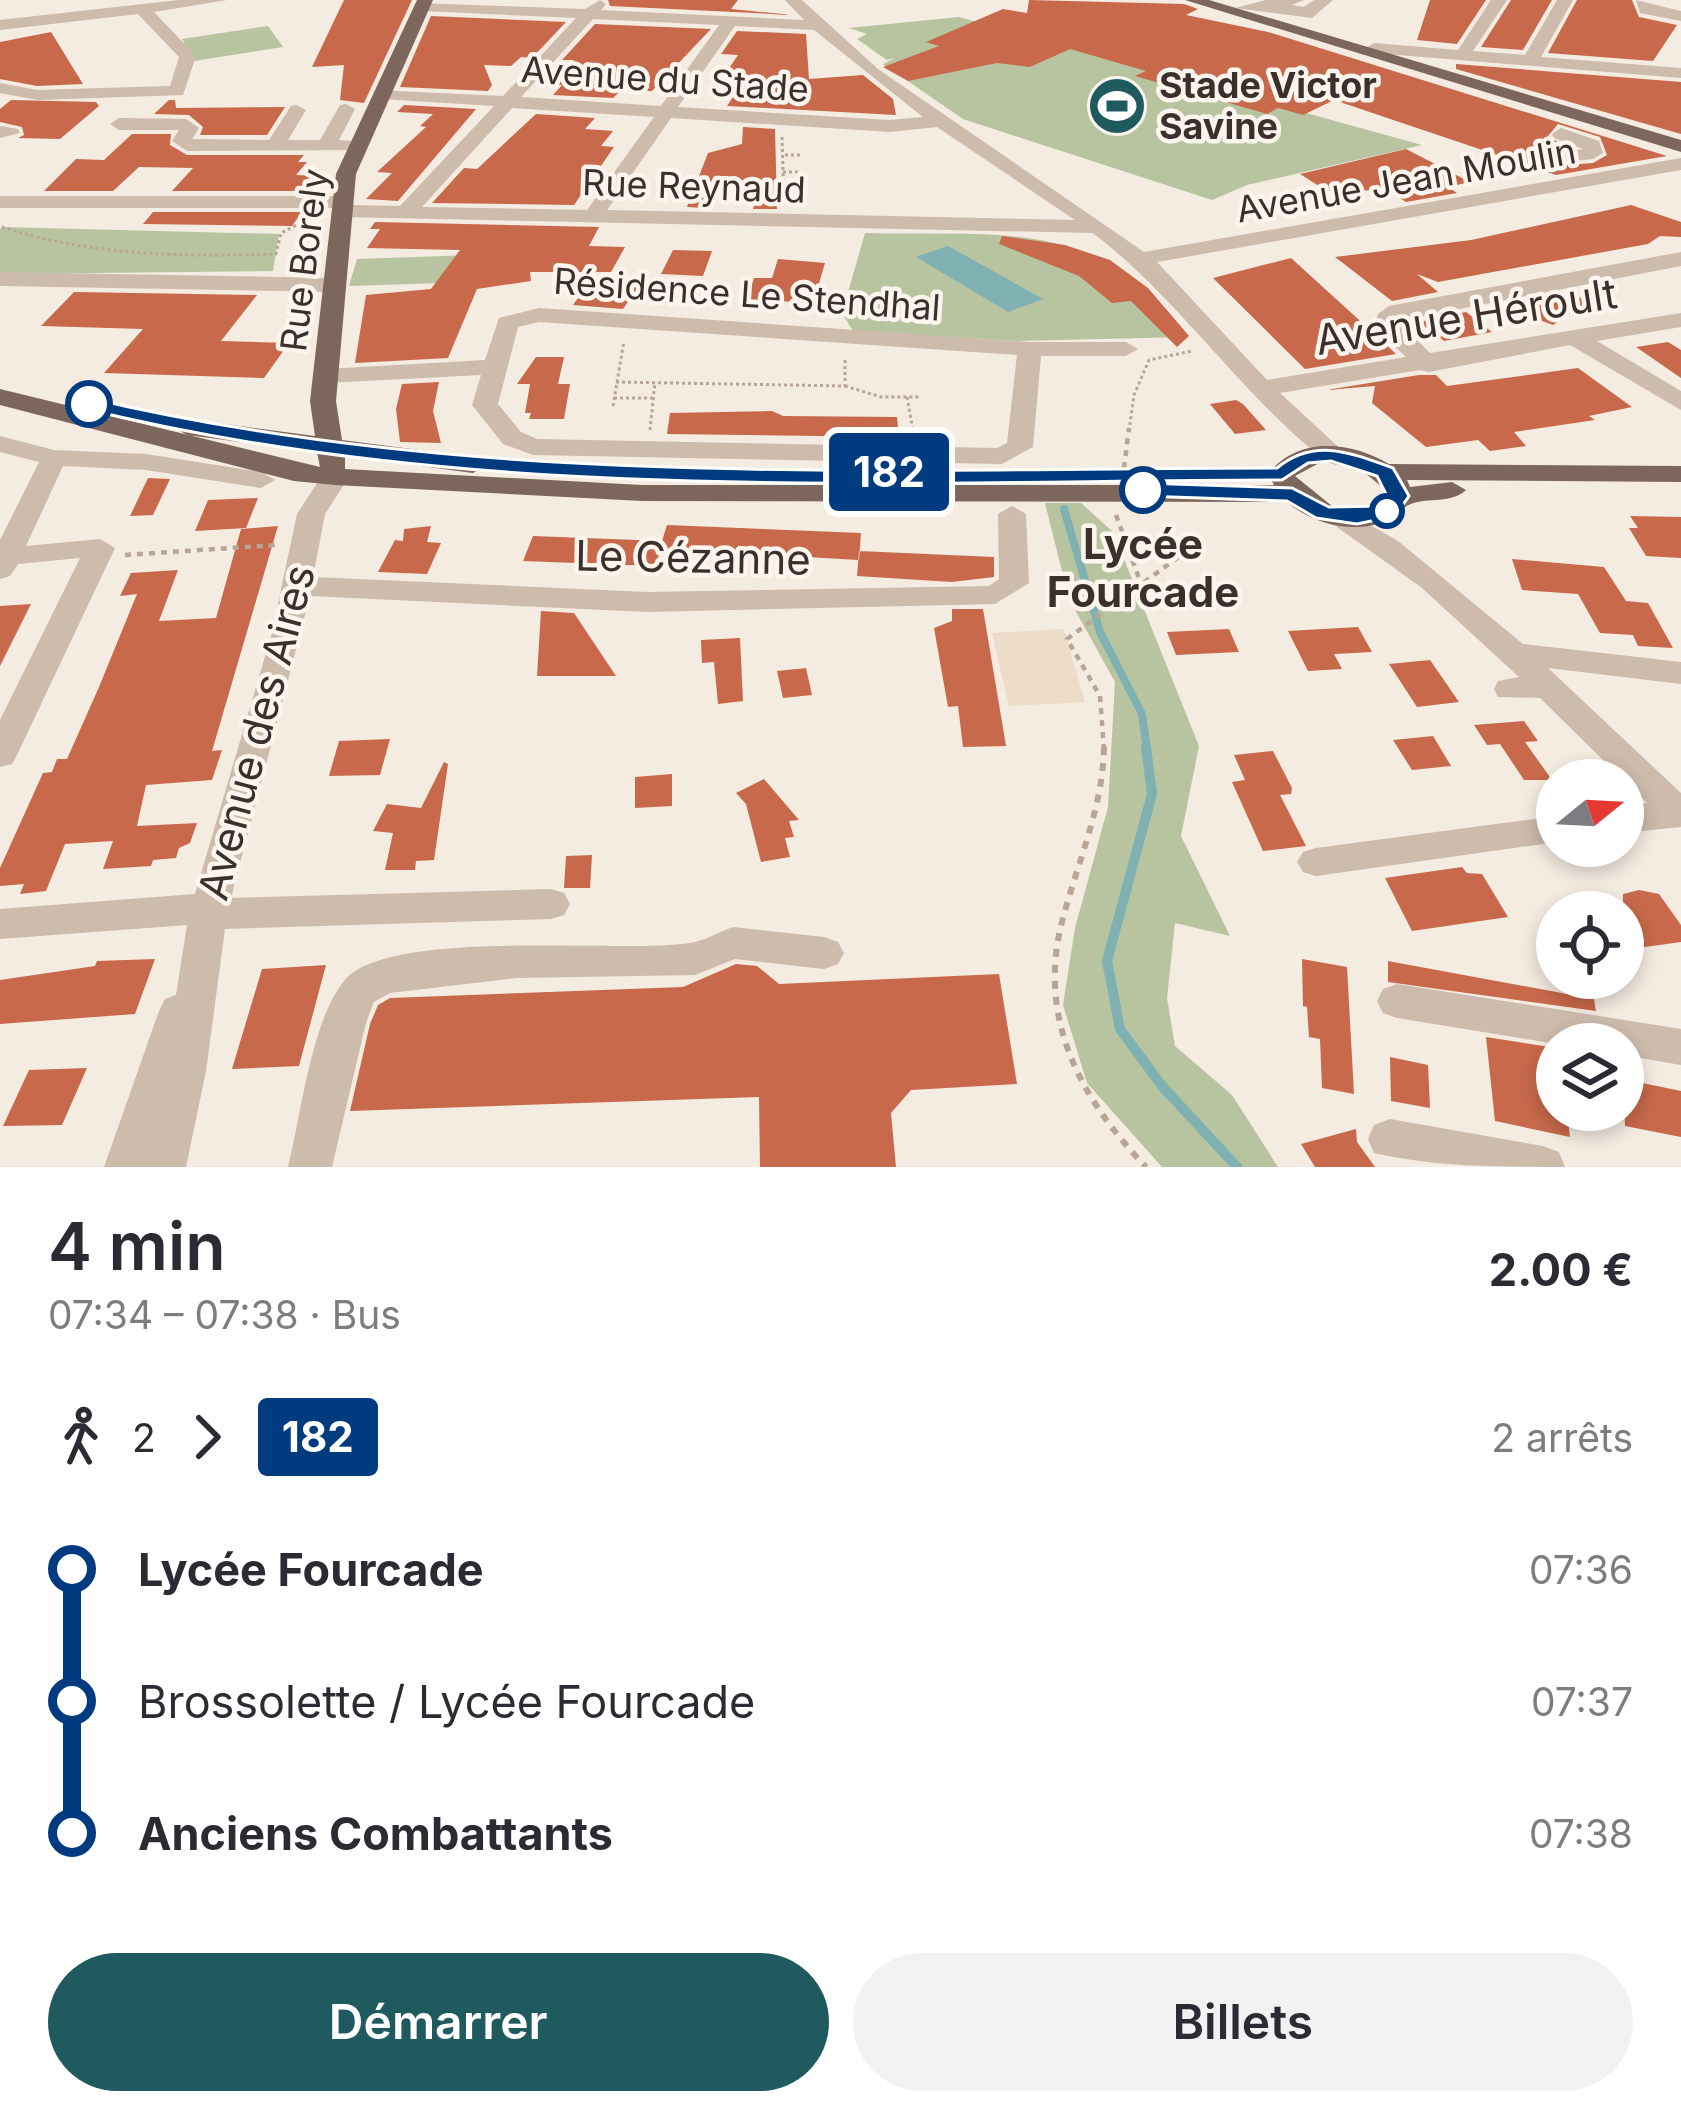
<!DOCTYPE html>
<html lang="fr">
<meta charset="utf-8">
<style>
body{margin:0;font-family:Inter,sans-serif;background:#f2f2f3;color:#2b2b33;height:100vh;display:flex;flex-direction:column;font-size:45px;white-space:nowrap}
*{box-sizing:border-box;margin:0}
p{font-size:39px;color:#7c7c81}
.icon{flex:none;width:66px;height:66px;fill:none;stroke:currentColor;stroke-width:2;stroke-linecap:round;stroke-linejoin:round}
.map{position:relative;height:1167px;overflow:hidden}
.panel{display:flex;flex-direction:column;background:#fff;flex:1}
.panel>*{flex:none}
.badge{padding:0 24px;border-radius:9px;font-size:42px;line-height:78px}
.needle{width:78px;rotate:72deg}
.controls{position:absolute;left:1536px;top:759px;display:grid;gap:24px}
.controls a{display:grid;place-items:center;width:108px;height:108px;border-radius:50%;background:#fff;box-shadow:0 6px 18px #0003;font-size:60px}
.map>.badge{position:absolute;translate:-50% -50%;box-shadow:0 0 0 6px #fff}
.legs{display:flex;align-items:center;gap:18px;height:132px;padding:0 48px;font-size:39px}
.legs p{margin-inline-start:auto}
.head{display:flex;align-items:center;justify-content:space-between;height:204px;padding:0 48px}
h1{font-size:66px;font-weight:600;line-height:90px}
.cta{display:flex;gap:24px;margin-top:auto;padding:24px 48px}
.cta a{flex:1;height:138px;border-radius:72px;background:#1f5a5e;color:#fff;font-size:48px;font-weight:600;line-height:138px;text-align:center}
.cta a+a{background:#f2f2f3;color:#2b2b33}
ul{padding:0 48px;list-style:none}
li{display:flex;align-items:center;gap:42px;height:132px;font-size:45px}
li i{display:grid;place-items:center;width:18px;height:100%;margin:0 15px;background:currentColor}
li i::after{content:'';width:30px;height:30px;margin:-15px;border:9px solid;border-radius:50%;background:#fff}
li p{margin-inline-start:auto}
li:first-child i{background:linear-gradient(#0000 50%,currentColor 0)}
li:last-child i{background:linear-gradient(currentColor 50%,#0000 0)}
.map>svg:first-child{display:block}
.green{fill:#b8c4a0}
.plaza{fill:#ecdcc8}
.water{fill:#7fb0b2}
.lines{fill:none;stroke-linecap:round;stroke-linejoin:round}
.stream-far1{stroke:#7fb0b2;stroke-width:8}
.stream{stroke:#7fb0b2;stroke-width:10}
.building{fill:#c8694b;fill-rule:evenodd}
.path-far2{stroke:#b9a596;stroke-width:3;stroke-dasharray:3 3;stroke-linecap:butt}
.path-far1{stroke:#b9a596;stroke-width:4.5;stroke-dasharray:6 6;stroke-linecap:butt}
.path{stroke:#b9a596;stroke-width:6;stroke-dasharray:8 8;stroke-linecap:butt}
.minor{fill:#cdbbac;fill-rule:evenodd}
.major{fill:#7d675c;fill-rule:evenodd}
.line-1{fill:#003b80;stroke:#fff;stroke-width:3}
.stop-1-dot{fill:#fff;stroke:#003b80;stroke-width:6}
.labels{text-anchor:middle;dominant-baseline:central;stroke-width:9;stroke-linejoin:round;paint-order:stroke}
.far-street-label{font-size:36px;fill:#3b302b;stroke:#fbf5ee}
.far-poi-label{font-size:36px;font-weight:bold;fill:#3b302b;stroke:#fbf5ee;text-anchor:start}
.street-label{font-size:42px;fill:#3b302b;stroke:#fbf5ee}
.stop-label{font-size:42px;font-weight:bold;fill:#3b302b;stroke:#fbf5ee}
</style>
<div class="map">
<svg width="1681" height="1167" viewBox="0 0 1681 1167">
<rect width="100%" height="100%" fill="#f4ebe1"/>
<path class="green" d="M 959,17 L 1422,145 L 1247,185 L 1212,200 L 963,119 L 883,64 L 895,58 L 887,60 L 857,39 L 867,34 L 849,28 Z
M 268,26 L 283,47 L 194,61 L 182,39 Z
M 0,229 L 2,227 L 279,234 L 273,271 L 0,274 Z
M 865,233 C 1004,237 1095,215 1188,337 L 1017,341 L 853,331 L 842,313 Z
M 473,255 L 471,282 L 349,286 L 357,259 Z
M 1045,503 L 1081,503 L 1113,532 L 1199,746 L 1181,836 L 1230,936 L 1175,923 L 1167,998 L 1175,1046 L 1232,1095 L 1278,1167 L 1162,1167 L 1087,1083 L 1063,1005 L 1075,928 L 1108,807 L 1115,682 L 1069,599 Z"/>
<path class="plaza" d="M 1064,629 L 1085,702 L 1009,706 L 992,633 Z"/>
<path class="water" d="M 948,246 L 1043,299 L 1008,312 L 916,257 Z"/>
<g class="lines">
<path class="stream-far1" d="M 1064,509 L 1100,632 L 1142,714 L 1147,750"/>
<path class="stream" d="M 1146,747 L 1152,794 L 1107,961 L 1120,1029 L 1162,1086 L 1237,1167"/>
</g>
<path class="building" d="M 344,0 L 412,0 L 364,103 L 340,100 L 344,65 L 312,67 Z
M 608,0 L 738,0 L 731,9 L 793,15 L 610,6 Z
M 1029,0 L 1184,4 L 1198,9 L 1186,15 L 1268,32 L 1667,156 L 1556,175 L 1334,100 L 1303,115 L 1278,108 L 1267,114 L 1135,76 L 1146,71 L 1070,49 L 1030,67 L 997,63 L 908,81 L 883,67 L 939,46 L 926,42 L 1003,9 L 1027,13 ZM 1558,124 L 1600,137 L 1607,155 L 1593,163 L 1540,167 L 1540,153 L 1566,147 L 1548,136 Z
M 1430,0 L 1486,0 L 1457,44 L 1417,40 Z
M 1511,0 L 1552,0 L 1523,50 L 1481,47 Z
M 1577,0 L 1632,0 L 1639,17 L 1677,25 L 1653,61 L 1548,53 Z
M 431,16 L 566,22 L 532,58 L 521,57 L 511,66 L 484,65 L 492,85 L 488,91 L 400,87 Z
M 595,24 L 711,29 L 652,91 L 620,91 L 613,98 L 553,95 L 562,85 L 553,84 L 574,60 L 562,60 Z
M 737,31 L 806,34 L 809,79 L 863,75 L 893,99 L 896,115 L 727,106 L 735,94 L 713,92 L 738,55 L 721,54 Z
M 51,32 L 83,84 L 37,86 L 0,79 L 0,42 Z
M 1456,64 L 1681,82 L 1681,134 L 1456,69 Z
M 11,100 L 96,102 L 99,106 L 60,139 L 18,138 L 24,135 L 22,127 L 0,122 L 0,109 Z
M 169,100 L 175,100 L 176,108 L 285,107 L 267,135 L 200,135 L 203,127 L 189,115 L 154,114 Z
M 404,105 L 476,109 L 398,201 L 366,199 L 392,173 L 377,172 L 426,127 L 420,126 L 433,114 L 397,112 Z
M 536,114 L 595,118 L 585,129 L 613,131 L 601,146 L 614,147 L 574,205 L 432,203 L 464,168 L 477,169 Z
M 743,127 L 775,129 L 777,209 L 753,209 L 762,182 L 719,179 L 704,208 L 687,207 L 708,153 L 742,144 Z
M 132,134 L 171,134 L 170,145 L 187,155 L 304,155 L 298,162 L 307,162 L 296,175 L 328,176 L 317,191 L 172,191 L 193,168 L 139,167 L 113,191 L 44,191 L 76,159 L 104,160 Z
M 1406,149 L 1470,182 L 1448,187 L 1457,193 L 1406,202 L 1387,190 L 1327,191 L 1300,174 Z
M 1631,205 L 1681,222 L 1681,237 L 1660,236 L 1648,244 L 1438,282 L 1417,274 L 1438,292 L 1392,301 L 1335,257 L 1471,240 Z
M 153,212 L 302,212 L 292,226 L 143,224 Z
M 375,222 L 599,227 L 589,246 L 625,247 L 611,272 L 530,272 L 531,281 L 477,289 L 448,358 L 355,363 L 366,295 L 431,289 L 460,250 L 367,248 L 380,229 L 370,229 Z
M 1002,236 L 1065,245 L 1110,260 L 1148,288 L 1189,336 L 1177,347 L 1131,301 L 1112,303 L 1079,276 L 999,244 Z
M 673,250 L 712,251 L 703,276 L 661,274 Z
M 1291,258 L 1380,339 L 1396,354 L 1305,369 L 1213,278 Z
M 778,259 L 825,263 L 815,297 L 796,296 L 794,302 L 747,299 L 754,278 L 772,278 Z
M 589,282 L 638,287 L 623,309 L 573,305 Z
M 74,292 L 257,295 L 221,341 L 289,343 L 264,378 L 104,373 L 143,329 L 41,326 Z
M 1600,294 L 1553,325 L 1513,310 Z
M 1466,312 L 1492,332 L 1444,341 L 1419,322 Z
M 1668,342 L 1681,350 L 1681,378 L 1636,347 Z
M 536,357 L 564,357 L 558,384 L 570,384 L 564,419 L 529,419 L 531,413 L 525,413 L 530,384 L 517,384 Z
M 1578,368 L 1632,407 L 1589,416 L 1595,420 L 1514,432 L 1526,446 L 1490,451 L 1478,440 L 1426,447 L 1372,403 L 1375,386 L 1326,390 L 1419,375 L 1436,375 L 1447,386 Z
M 439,382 L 433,411 L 441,443 L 400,442 L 396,409 L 402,384 Z
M 1236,400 L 1243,404 L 1266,430 L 1235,434 L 1210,404 Z
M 772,411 L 783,416 L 897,417 L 899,437 L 667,434 L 670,413 Z
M 148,478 L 170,479 L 153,515 L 130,516 Z
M 258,498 L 246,528 L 195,531 L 208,500 Z
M 1630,516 L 1681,517 L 1681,558 L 1646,556 L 1629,528 L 1638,528 Z
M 667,525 L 861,533 L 859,560 L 701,551 L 660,552 L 655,566 L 523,561 L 533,536 L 662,541 Z
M 278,526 L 212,751 L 222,750 L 212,780 L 146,785 L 137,826 L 197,823 L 190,843 L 179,848 L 176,858 L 153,860 L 151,866 L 103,869 L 113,841 L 65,844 L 46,891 L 20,894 L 24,884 L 0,886 L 0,868 L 43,773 L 52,772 L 57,759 L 67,759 L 99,687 L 137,594 L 120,596 L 131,573 L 178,570 L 159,621 L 216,618 L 241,529 Z
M 431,526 L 427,542 L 441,543 L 427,574 L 378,572 L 395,540 L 403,541 L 404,529 Z
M 859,551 L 994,557 L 994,577 L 952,582 L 857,576 Z
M 1512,559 L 1604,567 L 1626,601 L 1648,603 L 1673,648 L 1638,646 L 1633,635 L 1600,633 L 1578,594 L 1522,590 Z
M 31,604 L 0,666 L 0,606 Z
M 952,609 L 983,609 L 1006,746 L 963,747 L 958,706 L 948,707 L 934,628 L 952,621 Z
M 541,611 L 574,613 L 616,676 L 537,676 Z
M 1358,627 L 1372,652 L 1334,654 L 1342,669 L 1308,671 L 1288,631 Z
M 1229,629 L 1239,652 L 1176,655 L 1167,632 Z
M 740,638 L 743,701 L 718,704 L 714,662 L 702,663 L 701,640 Z
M 1430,660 L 1459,702 L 1417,707 L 1389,664 Z
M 806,668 L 812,695 L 783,698 L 777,671 Z
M 1524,721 L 1538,741 L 1525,742 L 1552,780 L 1524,780 L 1500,744 L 1487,745 L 1474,725 Z
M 1433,736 L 1451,766 L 1412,770 L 1393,740 Z
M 390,739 L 380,775 L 329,776 L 339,741 Z
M 1273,751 L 1292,788 L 1291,794 L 1280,795 L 1306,846 L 1263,851 L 1232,782 L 1245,780 L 1234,755 Z
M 444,762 L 448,764 L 434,860 L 416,861 L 415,870 L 385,870 L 393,833 L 373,831 L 387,804 L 421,808 Z
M 672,774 L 672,806 L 635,808 L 635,777 Z
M 764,779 L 799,820 L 789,821 L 794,837 L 785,838 L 790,857 L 761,862 L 746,804 L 736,793 Z
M 592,855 L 590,888 L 564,888 L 566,856 Z
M 1462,867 L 1467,873 L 1482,874 L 1508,917 L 1412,931 L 1385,878 Z
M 1639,890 L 1659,894 L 1681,925 L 1681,942 L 1623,950 L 1623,894 Z
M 155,959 L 135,1014 L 0,1024 L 0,980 L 95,966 L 97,961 Z
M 1302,959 L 1347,967 L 1354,1094 L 1322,1088 L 1320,1039 L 1309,1037 L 1307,1007 L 1303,1006 Z
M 1388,961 L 1594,999 L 1596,1011 L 1388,982 Z
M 736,964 L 757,966 L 779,984 L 999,974 L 1017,1084 L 911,1090 L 891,1113 L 896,1167 L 760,1167 L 759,1097 L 350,1111 L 370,1024 L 378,1005 L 390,998 L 683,987 Z
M 326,965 L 299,1066 L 232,1069 L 262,969 Z
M 1486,1037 L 1557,1048 L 1557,1110 L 1567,1110 L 1570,1137 L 1495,1121 Z
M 1390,1057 L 1428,1065 L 1430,1108 L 1391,1101 Z
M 87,1068 L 62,1125 L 3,1126 L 29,1070 Z
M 1623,1079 L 1681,1091 L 1681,1137 L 1625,1126 Z
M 1356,1129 L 1357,1142 L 1375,1167 L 1315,1167 L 1301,1144 Z"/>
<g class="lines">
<path class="path-far2" d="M 782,137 L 784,204
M 785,155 L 803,155
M 783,172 L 799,172
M 784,188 L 800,188
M 2,227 C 91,256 183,257 276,254 L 281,233 L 304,221
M 616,382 L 845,386 L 845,357
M 845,386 L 881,397 L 920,397
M 907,397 L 913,431
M 614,398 L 654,398
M 613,406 L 624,341
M 650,430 L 655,382
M 1129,431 L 1134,395 L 1149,360 L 1192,351"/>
<path class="path-far1" d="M 1124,468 L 1129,428
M 1116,515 L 1140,581
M 125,555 L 276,545
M 1104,750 L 1100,696 L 1067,639 L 1200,541"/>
<path class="path" d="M 1104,747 C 1103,807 1078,861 1063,918 C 1036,1016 1079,1097 1146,1167"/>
<path class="minor" d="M 179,0 L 227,0 L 154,12 L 196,56 L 183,95 L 37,100 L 0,93 L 0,83 L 37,90 L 170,86 L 179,57 L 138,14 L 0,30 L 0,20 Z
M 600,0 L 606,4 L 601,10 L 804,20 L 785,0 L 802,0 L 878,69 L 1144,252 L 1681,158 L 1681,170 L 1157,262 L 1267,380 L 1406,357 L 1374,327 L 1378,314 L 1389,306 L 1681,252 L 1681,266 L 1398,321 L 1430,353 L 1681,313 L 1681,327 L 1597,341 L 1681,391 L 1681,410 L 1570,345 L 1429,372 L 1420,370 L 1280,393 L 1346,454 L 1342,460 L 1324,460 C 1239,392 1180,300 1093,233 L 341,217 L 334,215 L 333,208 L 0,208 L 0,196 L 342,196 L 349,198 L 350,205 L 400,206 L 494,106 L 382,99 L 373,94 L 376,90 L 503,96 L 576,18 L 422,11 L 417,3 L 585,9 ZM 593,19 L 719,25 L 661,106 L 521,97 ZM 735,26 L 814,30 L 923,117 L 890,120 L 678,107 ZM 512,108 L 654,117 L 587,210 L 422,207 ZM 671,118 L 890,132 L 937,127 L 1075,220 L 607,210 Z
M 1266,0 L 1304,0 L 1292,5 L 1304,7 L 1314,0 L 1333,0 L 1312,18 L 1235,8 Z
M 1491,0 L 1507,0 L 1473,51 L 1525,55 L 1557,0 L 1573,0 L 1541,57 L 1681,68 L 1681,78 L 1374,53 L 1366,48 L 1374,43 L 1458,50 Z
M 1636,0 L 1681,11 L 1681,21 L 1640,13 Z
M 346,104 L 355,109 L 339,140 L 364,142 L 364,150 L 187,151 L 172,141 L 179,130 L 119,130 L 110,124 L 119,118 L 186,119 L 199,128 L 192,139 L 269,140 L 291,106 L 297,105 L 306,110 L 288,140 L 320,140 L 340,105 Z
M 0,126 L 18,129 L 20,133 L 0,138 Z
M 1561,128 L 1599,141 L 1603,153 L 1593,159 L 1543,164 L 1543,156 L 1583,149 L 1554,138 L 1552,134 Z
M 0,272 L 333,278 L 344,285 L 333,292 L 0,286 Z
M 539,308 L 1030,342 L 1126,342 L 1138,349 L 1126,356 L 1041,356 L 1033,447 L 1002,464 L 533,455 L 503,444 L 472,405 L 481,375 L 326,383 L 314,376 L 326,369 L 485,360 L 499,318 ZM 539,322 L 1017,355 L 1007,443 L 997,448 L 537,439 L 521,432 L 498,404 L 518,327 Z
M 0,436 L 54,450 L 146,454 L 261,472 L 275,480 L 261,488 L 146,470 L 63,466 L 26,546 L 100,539 L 115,548 L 17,755 L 12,764 L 0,767 L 0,720 L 80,558 L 18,564 L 10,576 L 0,579 L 0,540 L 39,462 L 0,452 Z
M 335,469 L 349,477 L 325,514 L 313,577 L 647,592 L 989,586 L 999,579 L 998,514 L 1012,506 L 1026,514 L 1029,583 L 995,604 L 647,612 L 310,596 L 231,898 L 551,889 L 564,893 L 570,904 L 564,915 L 551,919 L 225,929 L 206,1071 L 186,1167 L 104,1167 L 159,1011 L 165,999 L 176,995 L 187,925 L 0,939 L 0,909 L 195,894 L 271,636 L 297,514 L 325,471 Z
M 1340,508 L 1398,541 L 1523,644 L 1681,662 L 1681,684 L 1548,668 L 1681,793 L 1681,827 L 1623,833 L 1623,807 L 1647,803 L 1540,698 L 1498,697 L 1494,689 L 1498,681 L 1519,677 L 1422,588 L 1330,522 L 1326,516 L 1330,510 Z
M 1557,816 L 1557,842 L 1316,876 L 1303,872 L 1297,862 L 1303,852 L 1316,848 Z
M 733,927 L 824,937 L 838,942 L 844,953 L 838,964 L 824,969 L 735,959 L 695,975 L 517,978 L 390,993 L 374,1002 L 366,1023 L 332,1167 L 288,1167 C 301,1115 311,1022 344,981 C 388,927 619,954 690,943 C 704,941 719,932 733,927 Z
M 1397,984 L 1681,1029 L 1681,1065 L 1623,1055 L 1623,1044 L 1557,1044 L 1397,1018 L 1383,1013 L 1377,1001 L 1383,989 Z
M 1390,1119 L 1543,1146 L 1559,1152 L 1565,1167 C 1503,1167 1434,1167 1374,1153 L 1368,1139 L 1374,1125 Z"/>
<path class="major" d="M 417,0 L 433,0 L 356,174 L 336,401 L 342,440 L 473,457 L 486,465 L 473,473 L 345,456 L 345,469 L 642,485 L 1274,485 L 1268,474 C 1298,436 1350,441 1389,464 L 1681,466 L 1681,482 L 1407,480 L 1410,487 L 1452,482 L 1466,490 C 1451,504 1429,497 1411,504 C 1402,507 1397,516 1388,520 C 1355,535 1314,525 1287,502 L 642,501 L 335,485 L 294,481 L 0,405 L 0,389 L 320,467 L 317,452 L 187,435 L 174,427 L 187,419 L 315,436 L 310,401 L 336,174 ZM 1323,461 L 1364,472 L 1388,492 L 1366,509 L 1332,506 L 1295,476 Z
M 1185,0 L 1209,0 L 1681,140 L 1681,152 Z"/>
</g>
<path class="line-1" d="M 89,398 C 479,490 880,468 1277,468 C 1315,437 1351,453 1393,468 L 1409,496 L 1395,516 L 1357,524 L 1316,518 L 1287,501 L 1143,496 L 1132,490 L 1143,483 L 1292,488 L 1329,507 L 1380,506 L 1387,496 L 1377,476 L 1331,461 L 1308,463 L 1282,480 C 881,481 475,505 82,408 L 79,404 Z"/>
<defs>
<g id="stadium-disc" transform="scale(3)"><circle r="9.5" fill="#1f5a5e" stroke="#fbf5ee"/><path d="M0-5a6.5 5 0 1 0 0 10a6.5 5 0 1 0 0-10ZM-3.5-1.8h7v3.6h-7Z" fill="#fff"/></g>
</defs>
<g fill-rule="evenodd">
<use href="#stadium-disc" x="1117" y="106"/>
</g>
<g class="stop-1-dot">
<circle cx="89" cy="404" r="21"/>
<circle cx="1143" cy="490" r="21"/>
<circle cx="1387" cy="511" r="15"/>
</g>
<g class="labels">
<g class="far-street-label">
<text transform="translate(665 79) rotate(4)">Avenue du Stade</text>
<text transform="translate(1406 180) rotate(-10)">Avenue Jean Moulin</text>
<text transform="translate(694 186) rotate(2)">Rue Reynaud</text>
<text transform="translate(304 260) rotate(-83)">Rue Borely</text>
<text transform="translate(747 294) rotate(4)">Résidence Le Stendhal</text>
</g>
<g class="far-poi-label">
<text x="1159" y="85">Stade Victor<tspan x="1159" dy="41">Savine</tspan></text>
</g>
<g class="street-label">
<text transform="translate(1466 316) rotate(-9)">Avenue Héroult</text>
<text transform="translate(693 557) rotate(1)">Le Cézanne</text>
<text transform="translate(256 732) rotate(-75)">Avenue des Aires</text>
</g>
<g class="stop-label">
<text x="1143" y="543">Lycée<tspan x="1143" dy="48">Fourcade</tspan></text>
</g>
</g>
</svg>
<div class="controls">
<a><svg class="needle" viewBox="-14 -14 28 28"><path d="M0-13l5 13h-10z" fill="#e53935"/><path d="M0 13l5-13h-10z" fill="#7c7c81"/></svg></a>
<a><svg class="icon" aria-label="locate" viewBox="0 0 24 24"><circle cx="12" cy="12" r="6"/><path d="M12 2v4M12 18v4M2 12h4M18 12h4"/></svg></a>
<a><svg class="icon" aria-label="layers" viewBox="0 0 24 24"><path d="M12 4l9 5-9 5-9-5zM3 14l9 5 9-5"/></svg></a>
</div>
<b class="badge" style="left:889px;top:472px;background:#003b80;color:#fff">182</b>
</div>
<section class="panel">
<div class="head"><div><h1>4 min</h1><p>07:34 – 07:38 · Bus</p></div><b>2.00 €</b></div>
<div class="legs"><svg class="icon" aria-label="walk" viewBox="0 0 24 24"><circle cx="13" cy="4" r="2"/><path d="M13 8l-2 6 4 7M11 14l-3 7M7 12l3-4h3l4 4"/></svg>2<svg class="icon" aria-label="forward" viewBox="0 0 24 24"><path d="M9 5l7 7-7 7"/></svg><b class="badge" style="background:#003b80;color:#fff">182</b><p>2 arrêts</p></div>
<ul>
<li><i style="color:#003b80"></i><b>Lycée Fourcade</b><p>07:36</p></li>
<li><i style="color:#003b80"></i><span>Brossolette / Lycée Fourcade</span><p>07:37</p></li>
<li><i style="color:#003b80"></i><b>Anciens Combattants</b><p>07:38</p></li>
</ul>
<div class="cta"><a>Démarrer</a><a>Billets</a></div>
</section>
